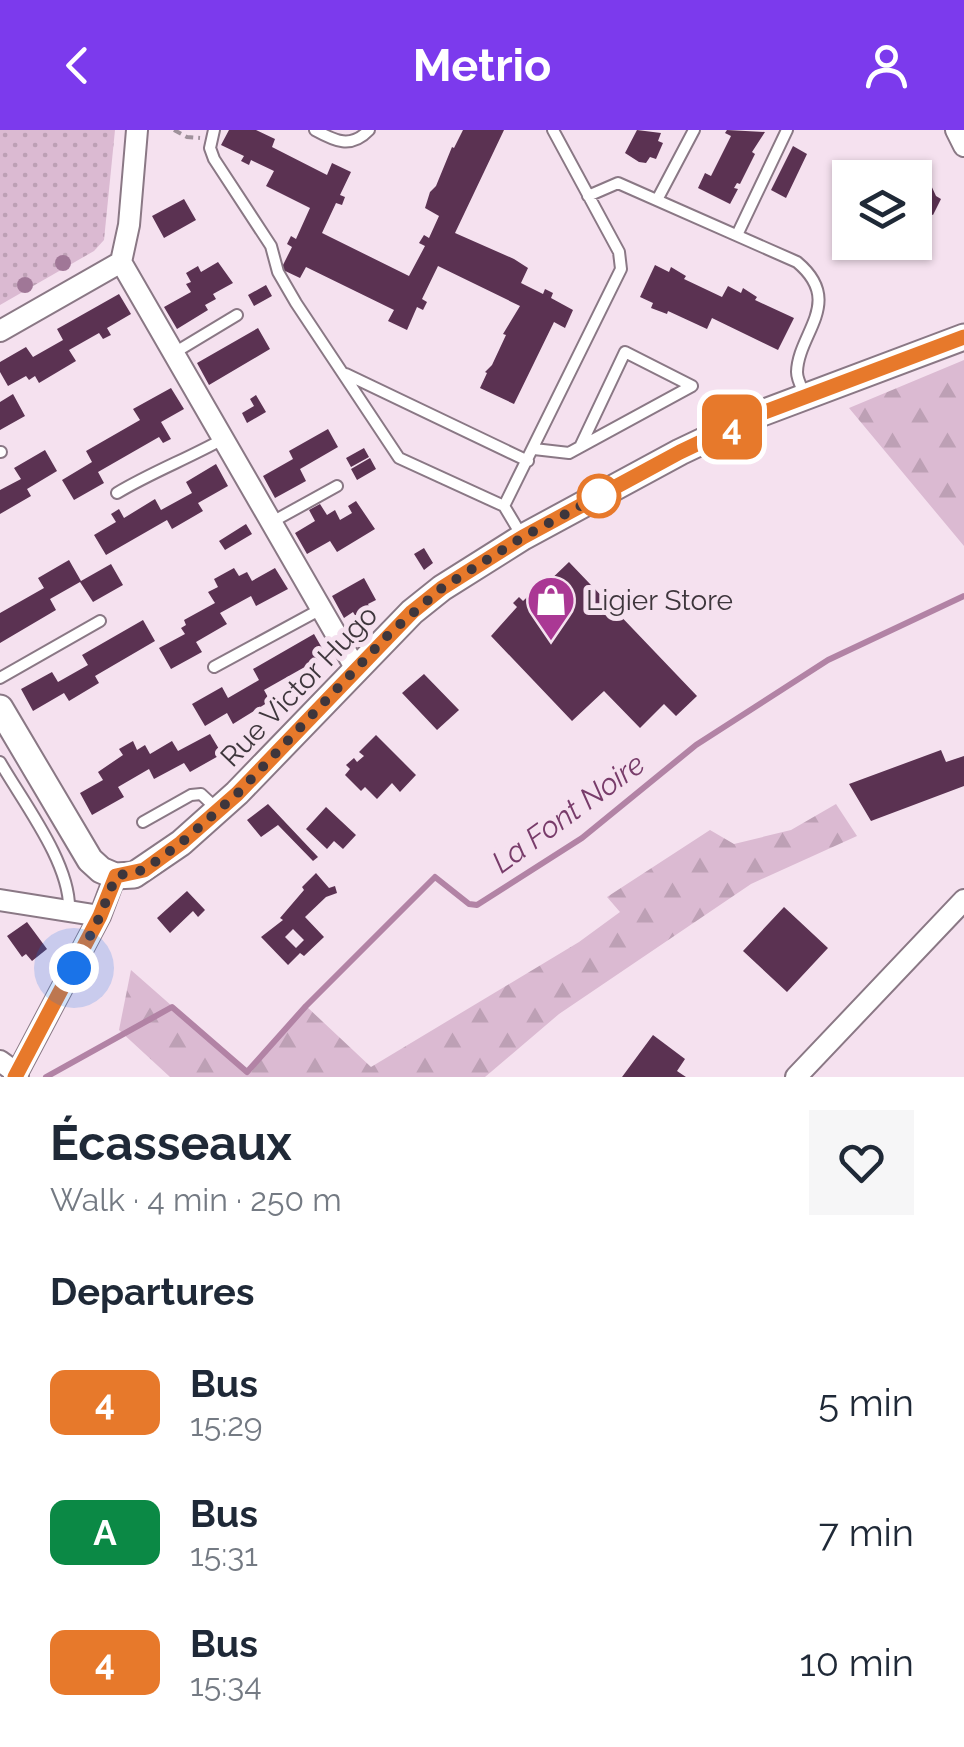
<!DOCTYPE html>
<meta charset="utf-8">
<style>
body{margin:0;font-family:Raleway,sans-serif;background:#f6f6f7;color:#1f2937;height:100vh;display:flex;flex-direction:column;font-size:38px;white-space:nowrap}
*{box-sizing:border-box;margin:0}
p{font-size:32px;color:#747a83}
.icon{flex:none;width:55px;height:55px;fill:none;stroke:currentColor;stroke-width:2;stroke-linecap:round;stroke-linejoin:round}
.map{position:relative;height:947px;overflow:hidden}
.details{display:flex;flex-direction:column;background:#fff;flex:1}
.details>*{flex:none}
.badge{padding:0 20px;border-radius:15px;font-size:35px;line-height:65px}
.buttons{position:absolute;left:832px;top:30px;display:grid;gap:20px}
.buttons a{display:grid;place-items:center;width:100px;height:100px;border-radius:0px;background:#fff;box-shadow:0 2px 8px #0004;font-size:50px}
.you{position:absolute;width:50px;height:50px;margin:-25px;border:8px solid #fff;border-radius:50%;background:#1a73e8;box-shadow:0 0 0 15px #1a73e833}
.map>.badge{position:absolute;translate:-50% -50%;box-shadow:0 0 0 5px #fff}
h2{padding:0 50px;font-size:38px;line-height:90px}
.round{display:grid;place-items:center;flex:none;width:105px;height:105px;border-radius:0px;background:#f6f6f7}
.overview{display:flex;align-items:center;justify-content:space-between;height:170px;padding:0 50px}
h1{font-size:48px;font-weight:700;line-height:75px}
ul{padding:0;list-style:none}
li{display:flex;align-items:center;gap:30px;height:130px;padding:0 50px}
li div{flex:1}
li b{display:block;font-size:38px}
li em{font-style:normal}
li .badge{min-width:110px;font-weight:700;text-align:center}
header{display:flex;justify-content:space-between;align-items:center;height:130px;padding:0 50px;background:#7c3aed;color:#fff;font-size:45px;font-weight:700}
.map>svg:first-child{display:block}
.grass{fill:url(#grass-dots)}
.forest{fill:url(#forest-firs)}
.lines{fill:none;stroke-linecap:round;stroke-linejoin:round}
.stream{stroke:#b283a5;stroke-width:6}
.building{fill:#5b3252;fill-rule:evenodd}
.service-casing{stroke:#8a7885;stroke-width:14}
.minor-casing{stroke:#8a7885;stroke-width:24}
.tertiary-casing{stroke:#8a7885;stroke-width:29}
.path{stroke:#9f919b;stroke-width:4;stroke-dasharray:8 5;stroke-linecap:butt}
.service{stroke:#fff;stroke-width:10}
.minor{stroke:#fff;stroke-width:20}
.tertiary{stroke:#fff;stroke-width:25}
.tree{fill:#a07797}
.line-casing{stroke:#fff;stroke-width:22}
.line{stroke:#e7792b;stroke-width:15}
.walk{stroke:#3e363c;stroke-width:10;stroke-dasharray:0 18}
.stop-dot{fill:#fff;stroke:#e7792b;stroke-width:5}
.labels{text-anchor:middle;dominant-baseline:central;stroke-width:10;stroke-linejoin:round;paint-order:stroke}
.poi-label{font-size:28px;fill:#3e363c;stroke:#f5e1ef;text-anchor:start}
.street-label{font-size:28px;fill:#3e363c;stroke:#f5e1ef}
.water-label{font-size:30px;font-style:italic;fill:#783c6a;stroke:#f5e1ef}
</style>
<header><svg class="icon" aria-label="back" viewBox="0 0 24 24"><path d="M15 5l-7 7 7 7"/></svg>Metrio<svg class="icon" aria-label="person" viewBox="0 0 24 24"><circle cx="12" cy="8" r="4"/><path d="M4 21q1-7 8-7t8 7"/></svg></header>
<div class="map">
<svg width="964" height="947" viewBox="0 0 964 947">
<defs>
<pattern id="grass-dots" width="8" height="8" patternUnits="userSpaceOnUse" patternTransform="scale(2.5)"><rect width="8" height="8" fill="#dbbad2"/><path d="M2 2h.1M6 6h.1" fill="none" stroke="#bda0b5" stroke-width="1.8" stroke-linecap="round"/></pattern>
<pattern id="forest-firs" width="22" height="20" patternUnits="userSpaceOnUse" patternTransform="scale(2.5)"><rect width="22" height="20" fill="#dbbad2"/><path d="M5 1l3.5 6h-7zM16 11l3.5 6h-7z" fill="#bda0b5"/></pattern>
</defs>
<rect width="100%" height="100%" fill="#f5e1ef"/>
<path class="grass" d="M 0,0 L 115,0 L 104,110 L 94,121 L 0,175 Z"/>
<path class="forest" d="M 964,230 L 964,416 L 849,278 Z
M 836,674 L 857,706 L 751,754 L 559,884 L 485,947 L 170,947 L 119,900 L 131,840 L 247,942 L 306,876 L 371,937 L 579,812 L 620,782 L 607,767 L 710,700 L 734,714 L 791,700 Z"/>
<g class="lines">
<path class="stream" d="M 46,947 L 172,877 L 247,942 L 306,876 L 435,747 L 469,774 L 477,775 L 582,708 L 696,615 L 828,530 L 964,466"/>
</g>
<path class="building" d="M 229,0 L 256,0 L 275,9 L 272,17 L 327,45 L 332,33 L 351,42 L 340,65 L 345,67 L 342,75 L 336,73 L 322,103 L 409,146 L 425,116 L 419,113 L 424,105 L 429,108 L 439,86 L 425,78 L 430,62 L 436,56 L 452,17 L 454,18 L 463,0 L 504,0 L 455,103 L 514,129 L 528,138 L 521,153 L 543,164 L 545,159 L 553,163 L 551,168 L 573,180 L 565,198 L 554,192 L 514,274 L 480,258 L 487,243 L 485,242 L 492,235 L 506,205 L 503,204 L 520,176 L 438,136 L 422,169 L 427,172 L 423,180 L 417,177 L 407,200 L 388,191 L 394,180 L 306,137 L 300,148 L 281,139 L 292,117 L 287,114 L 291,106 L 296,109 L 310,78 L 266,56 L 274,41 L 251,30 L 249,35 L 241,31 L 244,26 L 221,15 Z
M 637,0 L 661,3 L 658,11 L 663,13 L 656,29 L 650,27 L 646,33 L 639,32 L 625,23 Z
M 727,0 L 765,2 L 752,22 L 755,24 L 740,54 L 737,53 L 734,58 L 738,59 L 730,74 L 698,58 L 705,43 L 711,46 L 731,6 L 725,3 Z
M 793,16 L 807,24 L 786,68 L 771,60 Z
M 924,40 L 936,66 L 941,69 L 933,85 L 928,83 L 915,88 L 915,48 L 909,48 Z
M 184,69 L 196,90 L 164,108 L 152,86 Z
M 218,132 L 233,153 L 213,164 L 216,169 L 205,175 L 208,180 L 177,199 L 164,177 L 191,162 L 186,154 L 191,152 L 186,143 L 198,136 L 201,142 Z
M 655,135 L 669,142 L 671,137 L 686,146 L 684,149 L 722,167 L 728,156 L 741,163 L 743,158 L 757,167 L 755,170 L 794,188 L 778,220 L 712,188 L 707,199 L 668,181 L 667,184 L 651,178 L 653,173 L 640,167 Z
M 266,155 L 272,166 L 254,176 L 248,165 Z
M 119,164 L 131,184 L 107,198 L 111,205 L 103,209 L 99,203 L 69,220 L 76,231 L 39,253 L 35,246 L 29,250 L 26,246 L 8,256 L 0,242 L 0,232 L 26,217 L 33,227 L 63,210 L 57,199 Z
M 258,198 L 270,219 L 209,255 L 197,233 Z
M 171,258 L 184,279 L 161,292 L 171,309 L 163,313 L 159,307 L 98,342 L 104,353 L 74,370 L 62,350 L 92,332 L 86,321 L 140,290 L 133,279 Z
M 13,264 L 25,286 L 0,300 L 0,272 Z
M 256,265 L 266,282 L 247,293 L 242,283 L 254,276 L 250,269 Z
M 328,299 L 338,317 L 300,339 L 306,351 L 275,368 L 263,346 L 293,329 L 289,321 Z
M 364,318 L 369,327 L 351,337 L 346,328 Z
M 45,320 L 57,341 L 27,359 L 31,366 L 0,384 L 0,360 L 21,349 L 14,338 Z
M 370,328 L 376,339 L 357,350 L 351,339 Z
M 216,334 L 228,356 L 198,373 L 203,381 L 172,399 L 167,390 L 106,425 L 94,405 L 116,392 L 111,384 L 119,379 L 124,388 L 155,369 L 161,380 L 192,363 L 186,352 Z
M 356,371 L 375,399 L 337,422 L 330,411 L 307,424 L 295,403 L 315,391 L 309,380 L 320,374 L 327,385 L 335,380 L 340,390 L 352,383 L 348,376 Z
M 246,394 L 252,404 L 225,420 L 219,411 Z
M 424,418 L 433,433 L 424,440 L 414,424 Z
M 69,430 L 81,451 L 111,434 L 123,455 L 93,472 L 80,452 L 50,469 L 56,480 L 0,513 L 0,483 L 44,458 L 38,448 Z
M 569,432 L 697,566 L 676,586 L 664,574 L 640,598 L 604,561 L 572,591 L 491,506 L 517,477 L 513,473 L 519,467 L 523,471 L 541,454 L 544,456 Z
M 234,438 L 239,446 L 247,442 L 252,451 L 275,438 L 288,459 L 256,476 L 251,466 L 220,483 L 227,494 L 196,512 L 202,522 L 171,539 L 159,518 L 185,504 L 181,498 L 186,495 L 184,490 L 215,473 L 208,462 L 218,457 L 214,449 Z
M 364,448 L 376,470 L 368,474 L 372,482 L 358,490 L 353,482 L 344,488 L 332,466 Z
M 143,490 L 155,511 L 95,546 L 99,553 L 69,571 L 64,563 L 33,581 L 21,559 L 52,542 L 58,552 L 88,535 L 82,525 Z
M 314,504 L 326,525 L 264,560 L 270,571 L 241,589 L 233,594 L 227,583 L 205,596 L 192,574 L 222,557 L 228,568 L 259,550 L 253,539 Z
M 424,544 L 459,580 L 437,600 L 402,563 Z
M 210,604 L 222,624 L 190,642 L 184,633 L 154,649 L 149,639 L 118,657 L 124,667 L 92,685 L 80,663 L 103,650 L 98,642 L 123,625 L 119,619 L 133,611 L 137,620 L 145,615 L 150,624 L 172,611 L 178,621 Z
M 376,605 L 416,645 L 400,662 L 392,653 L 377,669 L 365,657 L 361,661 L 345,645 L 350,639 L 346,635 L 354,628 L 357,632 L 364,626 L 359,622 Z
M 941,620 L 946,632 L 964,626 L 964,656 L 871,691 L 849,654 Z
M 268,674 L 318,727 L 313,731 L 278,695 L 261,707 L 247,690 Z
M 326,677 L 356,705 L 343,719 L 334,711 L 327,719 L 306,699 Z
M 316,743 L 329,758 L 335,756 L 337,763 L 326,767 L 305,787 L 324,807 L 304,826 L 300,823 L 288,835 L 261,807 L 283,790 L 280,788 L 304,760 L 302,757 ZM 293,799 L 304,810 L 296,818 L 285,807 Z
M 187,761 L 205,780 L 198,787 L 193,781 L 170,803 L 157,788 Z
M 784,777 L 828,818 L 787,862 L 743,821 Z
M 27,792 L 47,819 L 32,831 L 26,824 L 22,827 L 7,806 Z
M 653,905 L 685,929 L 677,941 L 686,947 L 622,947 Z"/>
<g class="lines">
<g class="service-casing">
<path id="service" d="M 214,0 L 210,18 L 214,29 L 271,116 L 278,142 L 296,173 L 399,328 L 504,376
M 315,0 C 335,11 351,19 369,0
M 588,66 L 618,53 L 797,132 C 845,172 798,203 797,242 C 797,250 802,258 805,265
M 657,70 L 694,0
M 737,105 L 787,0
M 174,223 L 237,185
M 346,244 L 528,331
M 534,319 L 569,323 L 580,317 L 692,256 L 625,222 L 580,317
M 0,322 L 1,322
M 117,363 C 152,342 187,329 223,309
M 504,376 L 621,139 L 619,122 L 553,0
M 504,376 L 522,406
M 272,392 L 337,356
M 214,537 L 321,479
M 0,548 L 100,491
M 0,632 C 23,672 71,734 69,780
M 143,692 L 191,665 L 201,664 L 217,679"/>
</g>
<g class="minor-casing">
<path id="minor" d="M 956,0 L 964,16
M 121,132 L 356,539
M 0,201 L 121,132 L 129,95 L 137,0
M 0,770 L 100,786
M 0,931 L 18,944
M 15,947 L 100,786 L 115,746
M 796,947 L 964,770"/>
</g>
<g class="tertiary-casing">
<path id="tertiary" d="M 0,578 L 90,730 L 101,740 L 115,746 L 134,745 L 181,713 L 237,663 L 412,482 L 442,458 L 523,407 L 680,322 L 762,283 L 964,207"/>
</g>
<path class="path" d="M 174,0 L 187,7 L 200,8"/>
<use href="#service" class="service"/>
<use href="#minor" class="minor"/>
<use href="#tertiary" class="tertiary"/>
</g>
<g class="tree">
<circle cx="63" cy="133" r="8"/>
<circle cx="25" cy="155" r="8"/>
</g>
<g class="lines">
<g class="line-casing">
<path id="line" d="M 15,947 L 100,786 L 116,746 L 144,740 L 181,713 L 237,664 L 412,482 L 442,458 L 523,407 L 680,322 L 762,283 L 964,207"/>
</g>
<use href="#line" class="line"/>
<path class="walk" d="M 74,838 L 100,786 L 116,746 L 144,740 L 181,713 L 237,664 L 391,502 L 442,458 L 523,407 L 599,366"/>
</g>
<defs>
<g id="shop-pin" transform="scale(2.5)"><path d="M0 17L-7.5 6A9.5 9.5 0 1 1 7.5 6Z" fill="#aa3894" stroke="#f5e1ef"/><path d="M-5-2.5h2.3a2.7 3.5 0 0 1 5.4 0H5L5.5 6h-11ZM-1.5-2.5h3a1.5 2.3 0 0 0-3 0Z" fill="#fff"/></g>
</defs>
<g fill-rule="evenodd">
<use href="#shop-pin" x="551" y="470"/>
</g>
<circle class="stop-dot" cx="599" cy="366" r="20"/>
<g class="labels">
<g class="poi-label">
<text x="586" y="470">Ligier Store</text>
</g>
<g class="street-label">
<text transform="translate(299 556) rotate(-46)">Rue Victor Hugo</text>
</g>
<g class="water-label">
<text transform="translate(568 683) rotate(-36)">La Font Noire</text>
</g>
</g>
</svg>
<div class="buttons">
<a><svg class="icon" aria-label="layers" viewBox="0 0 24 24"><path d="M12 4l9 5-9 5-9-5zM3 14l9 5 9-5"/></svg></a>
</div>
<div class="you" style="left:74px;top:838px"></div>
<b class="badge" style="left:732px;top:297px;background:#e7792b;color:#fff">4</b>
</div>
<section class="details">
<div class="overview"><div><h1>Écasseaux</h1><p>Walk · 4 min · 250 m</p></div><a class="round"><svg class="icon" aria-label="heart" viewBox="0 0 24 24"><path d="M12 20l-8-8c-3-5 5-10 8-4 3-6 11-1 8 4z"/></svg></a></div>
<h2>Departures</h2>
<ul>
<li><span class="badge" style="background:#e7792b;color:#fff">4</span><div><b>Bus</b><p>15:29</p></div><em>5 min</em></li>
<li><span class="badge" style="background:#0b8945;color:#fff">A</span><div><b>Bus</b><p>15:31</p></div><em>7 min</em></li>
<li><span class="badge" style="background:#e7792b;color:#fff">4</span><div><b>Bus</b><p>15:34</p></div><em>10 min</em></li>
</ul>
</section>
